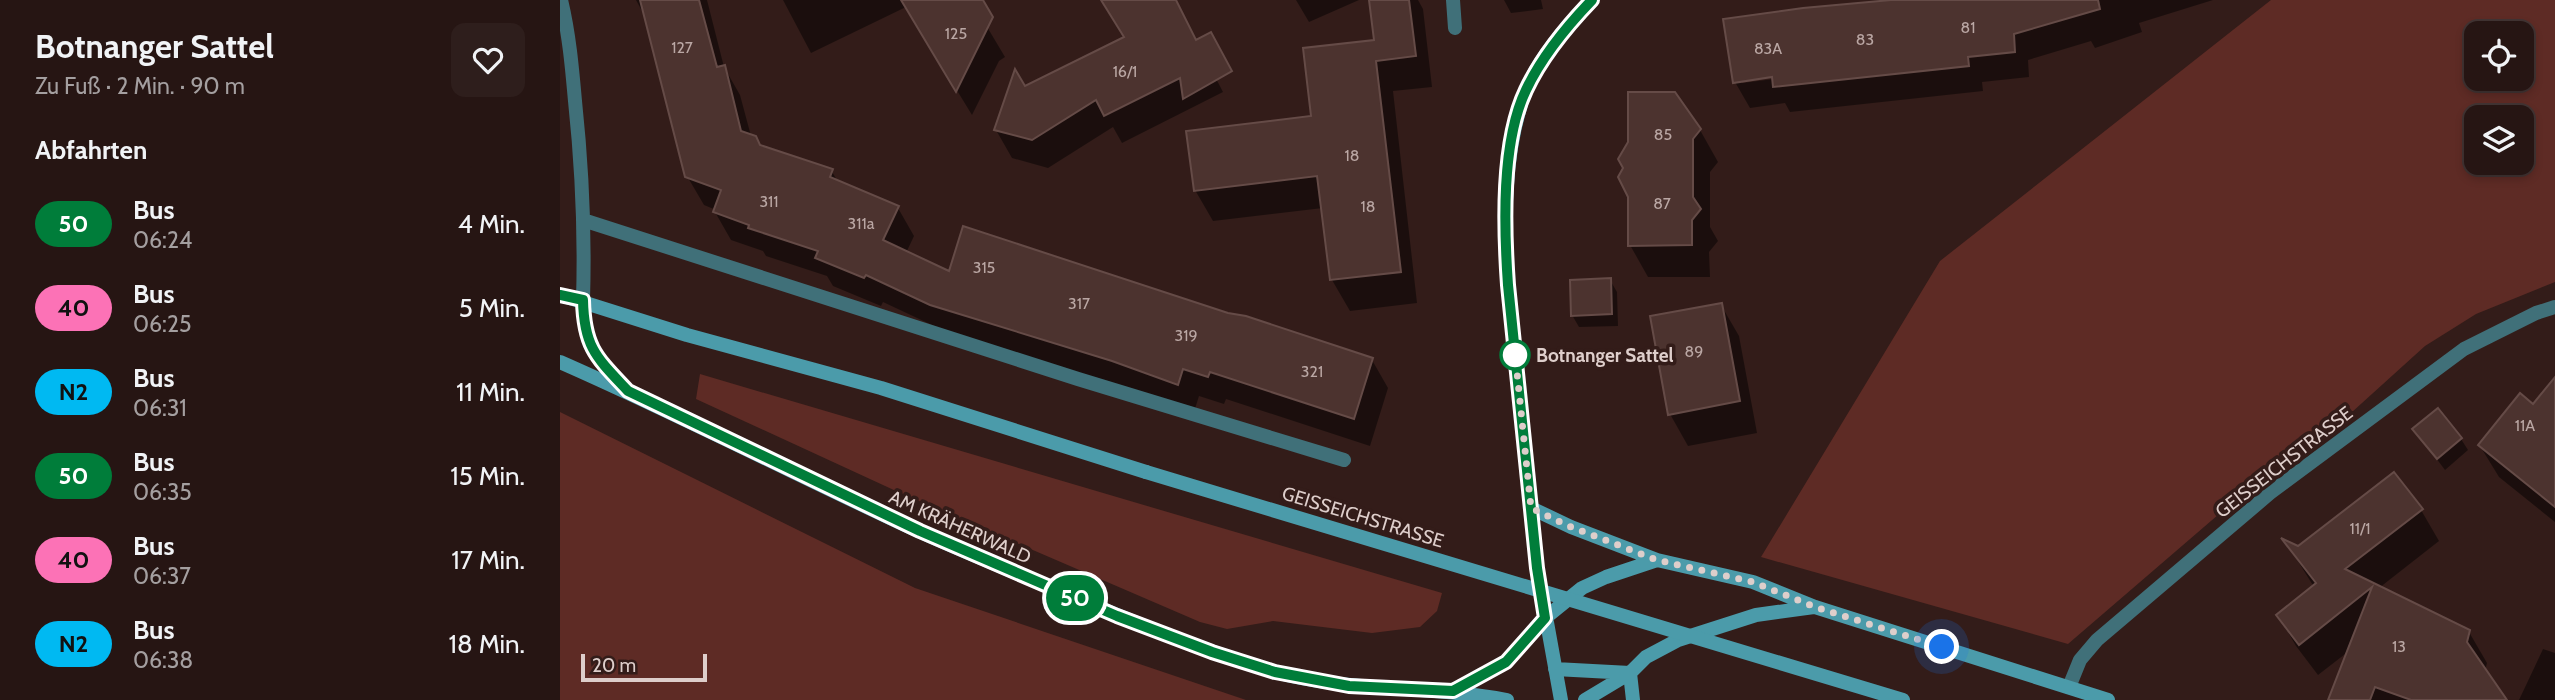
<!DOCTYPE html>
<html lang="de">
<meta charset="utf-8">
<style>
body{margin:0;font-family:Cabin,sans-serif;background:#2e1e1c;color:#f1f3f6;height:100vh;display:flex;flex-direction:column;font-size:26px;white-space:nowrap}
*{box-sizing:border-box;margin:0}
p{font-size:23px;color:#a49fa0}
.icon{flex:none;width:38px;height:38px;fill:none;stroke:currentColor;stroke-width:2;stroke-linecap:round;stroke-linejoin:round}
.map{position:relative;flex:1;overflow:hidden}
.drawer{display:flex;flex-direction:column;background:#261513;width:560px}
.drawer>*{flex:none}
.badge{padding:0 14px;border-radius:23px;font-size:24px;line-height:46px}
.fabs{position:absolute;left:1904px;top:21px;display:grid;gap:14px}
.fabs a{display:grid;place-items:center;width:70px;height:70px;border-radius:14px;background:#261513;box-shadow:0 4px 10px #0003,0 0 0 2px #423433;font-size:35px}
.scale{position:absolute;left:21px;bottom:18px;width:126px;box-sizing:border-box;padding-left:7px;border:4px solid #dececb;border-top:0;font-size:19px;line-height:24px;white-space:nowrap;color:#dececb;-webkit-text-stroke:5px #331c19;paint-order:stroke}
.you{position:absolute;width:35px;height:35px;margin:-18px;border:5px solid #fff;border-radius:50%;background:#1a73e8;box-shadow:0 0 0 10px #1a73e833}
.map>.badge{position:absolute;translate:-50% -50%;box-shadow:0 0 0 4px #fff}
h2{padding:0 35px;font-size:26px;line-height:63px}
.round{display:grid;place-items:center;flex:none;width:74px;height:74px;border-radius:14px;background:#2e1e1c}
.head{display:flex;align-items:center;justify-content:space-between;height:119px;padding:0 35px}
h1{font-size:33px;font-weight:700;line-height:52px}
ul{padding:0;list-style:none}
li{display:flex;align-items:center;gap:21px;height:84px;padding:0 35px}
li div{flex:1}
li b{display:block;font-size:26px}
li em{font-style:normal}
li .badge{min-width:77px;font-weight:700;text-align:center}
main{display:flex;flex:1;min-height:0}
.map>svg:first-child{display:block}
.green{fill:#5e2b25;fill-rule:evenodd}
.shadow{fill:#0007;fill-rule:evenodd}
.building{fill:#4c332f;stroke:#654b47;stroke-width:2}
.lines{fill:none;stroke-linecap:round;stroke-linejoin:round}
.street{stroke:#407079;stroke-width:14}
.secondary{stroke:#4b9baa;stroke-width:14}
.secondary-bridge{stroke:#4b9baa;stroke-width:14}
.line-casing{stroke:#fff;stroke-width:16}
.line{stroke:#007d3a;stroke-width:10}
.walk{stroke:#dececb;stroke-width:7;stroke-dasharray:0 12.6}
.stop-dot{fill:#fff;stroke:#007d3a;stroke-width:3.5}
.labels{text-anchor:middle;dominant-baseline:central;stroke-width:7;stroke-linejoin:round;paint-order:stroke}
.number-label{font-size:16px;fill:#baa7a4}
.stop-label{font-size:19px;font-weight:bold;fill:#dececb;stroke:#331c19;text-anchor:start}
.street-label{font-size:19px;fill:#dececb;stroke:#331c19}
</style>
<main>
<section class="drawer">
<div class="head"><div><h1>Botnanger Sattel</h1><p>Zu Fuß · 2 Min. · 90 m</p></div><a class="round"><svg class="icon" aria-label="heart" viewBox="0 0 24 24"><path d="M12 20l-8-8c-3-5 5-10 8-4 3-6 11-1 8 4z"/></svg></a></div>
<h2>Abfahrten</h2>
<ul>
<li><span class="badge" style="background:#007d3a;color:#fff">50</span><div><b>Bus</b><p>06:24</p></div><em>4 Min.</em></li>
<li><span class="badge" style="background:#fc72b6;color:#111">40</span><div><b>Bus</b><p>06:25</p></div><em>5 Min.</em></li>
<li><span class="badge" style="background:#00b9f2;color:#111">N2</span><div><b>Bus</b><p>06:31</p></div><em>11 Min.</em></li>
<li><span class="badge" style="background:#007d3a;color:#fff">50</span><div><b>Bus</b><p>06:35</p></div><em>15 Min.</em></li>
<li><span class="badge" style="background:#fc72b6;color:#111">40</span><div><b>Bus</b><p>06:37</p></div><em>17 Min.</em></li>
<li><span class="badge" style="background:#00b9f2;color:#111">N2</span><div><b>Bus</b><p>06:38</p></div><em>18 Min.</em></li>
</ul>
</section>
<div class="map">
<svg width="1995" height="700" viewBox="0 0 1995 700">
<rect width="100%" height="100%" fill="#331c19"/>
<path class="green" d="M 1711,0 L 1995,0 L 1995,282 L 1916,314 L 1865,346 L 1781,422 L 1723,459 L 1508,644 L 1201,557 L 1380,261 ZM 1962,33 L 1962,79 L 1916,79 L 1916,33 ZM 1962,117 L 1962,163 L 1916,163 L 1916,117 Z
M 140,374 L 882,593 L 877,611 L 860,627 L 812,633 L 713,621 L 667,629 L 640,622 L 336,491 L 136,399 Z
M 0,412 L 355,588 L 686,700 L 0,700 Z"/>
<path class="shadow" d="M 76,0 L 147,0 L 164,67 L 180,95 L 191,136 L 199,146 L 271,170 L 278,182 L 338,208 L 354,236 L 346,253 L 390,273 L 667,315 L 812,360 L 828,388 L 810,446 L 666,399 L 664,404 L 639,396 L 634,412 L 387,332 L 323,302 L 321,306 L 273,286 L 267,276 L 206,256 L 203,251 L 171,240 L 155,212 L 156,210 L 144,205 L 127,176 L 87,20 Z
M 223,0 L 411,0 L 445,57 L 439,61 L 412,115 L 346,7 L 251,53 Z
M 542,0 L 615,0 L 663,92 L 562,143 L 553,127 L 488,168 L 452,158 L 436,130 L 464,88 L 584,69 Z
M 736,0 L 799,0 L 749,22 Z
M 811,0 L 858,0 L 863,9 L 872,87 L 833,91 L 857,303 L 790,311 L 772,280 L 763,208 L 653,221 L 635,190 L 753,118 L 816,42 Z
M 944,0 L 981,0 L 983,9 L 951,13 Z
M 1351,0 L 1653,0 L 1579,23 L 1582,32 L 1535,48 L 1531,41 L 1468,60 L 1469,77 L 1422,82 L 1423,91 L 1230,112 L 1225,103 L 1190,108 L 1175,82 ZM 1221,74 L 1221,78 L 1182,83 L 1182,80 Z
M 1140,130 L 1158,162 L 1150,172 L 1150,227 L 1158,241 L 1149,252 L 1150,277 L 1088,277 L 1070,245 L 1070,197 Z
M 1050,280 L 1057,292 L 1058,326 L 1019,327 L 1012,315 Z
M 1161,305 L 1179,336 L 1197,433 L 1128,446 L 1110,414 Z
M 1995,387 L 1995,522 L 1939,477 L 1920,446 L 1974,407 Z
M 1855,430 L 1901,439 L 1908,450 L 1885,470 Z
M 1861,510 L 1879,541 L 1819,588 L 1909,632 L 1927,663 L 1925,671 L 1945,700 L 1770,700 L 1789,651 L 1758,675 L 1736,646 L 1718,615 L 1754,587 L 1726,542 L 1739,548 Z
M 1983,649 L 1995,653 L 1995,700 L 1959,700 Z"/>
<path class="building" d="M 80,0 L 139,0 L 157,67 L 165,65 L 181,131 L 196,136 L 200,145 L 273,169 L 270,177 L 339,206 L 323,240 L 389,271 L 403,226 L 668,313 L 686,316 L 813,358 L 794,419 L 650,372 L 648,377 L 623,369 L 618,385 L 552,361 L 370,305 L 306,275 L 304,278 L 255,258 L 258,251 L 188,228 L 189,225 L 153,212 L 161,190 L 125,177 Z
M 341,0 L 423,0 L 433,17 L 396,92 Z
M 541,0 L 616,0 L 636,40 L 651,32 L 672,71 L 623,99 L 620,78 L 544,116 L 536,100 L 472,140 L 434,130 L 455,69 L 465,86 L 564,37 Z
M 809,0 L 849,0 L 856,56 L 816,61 L 841,272 L 770,280 L 757,176 L 634,191 L 626,131 L 751,116 L 743,48 L 814,40 Z
M 1331,0 L 1538,0 L 1540,9 L 1454,34 L 1455,52 L 1408,57 L 1409,66 L 1213,87 L 1212,77 L 1173,83 L 1163,19 L 1243,8 Z
M 1068,92 L 1115,92 L 1141,129 L 1133,139 L 1133,197 L 1141,209 L 1132,220 L 1132,245 L 1068,246 L 1068,197 L 1058,177 L 1063,168 L 1058,159 L 1068,142 Z
M 1051,278 L 1052,314 L 1011,316 L 1010,280 Z
M 1162,303 L 1180,401 L 1108,415 L 1090,316 Z
M 1995,377 L 1995,507 L 1918,445 L 1960,393 L 1973,404 Z
M 1878,408 L 1902,438 L 1877,459 L 1852,429 Z
M 1834,472 L 1863,509 L 1785,569 L 1910,630 L 1907,642 L 1947,700 L 1851,700 L 1815,687 L 1810,700 L 1768,700 L 1812,587 L 1739,645 L 1716,615 L 1756,583 L 1721,538 L 1738,546 Z"/>
<g class="lines">
<path class="street" d="M 1,0 C 9,33 12,67 15,101 C 22,167 25,234 23,300
M 893,0 L 895,28
M 23,220 L 518,379 L 784,460
M 1509,687 L 1520,660 L 1537,640 L 1710,493 L 1904,349 L 1976,313 L 1995,307"/>
<path class="secondary" d="M 0,295 L 127,335 L 321,388 L 586,472
M 23,300 C 24,346 34,355 64,387
M 0,362 C 121,415 238,476 358,531 C 398,549 439,566 480,583 C 556,615 632,647 712,671 C 789,693 870,685 947,700
M 971,508 L 1011,527 L 1097,560 L 1193,582 L 1255,607 L 1548,700
M 985,618 L 1022,588 L 1046,577 L 1097,560
M 995,669 L 1070,673
M 1070,673 L 1073,700
M 1001,700 L 977,567 L 948,285 C 944,222 943,156 964,95 C 977,59 1006,27 1032,0
M 1025,700 L 1070,673 L 1086,657 L 1118,640 L 1196,615 L 1254,607"/>
<path class="secondary-bridge" d="M 586,472 L 1343,700"/>
</g>
<g class="lines">
<g class="line-casing">
<path id="line" d="M 0,295 L 23,300 C 24,348 37,358 68,391 L 360,531 L 557,616 L 652,652 L 715,672 L 789,686 L 893,691 L 946,662 L 985,618 L 977,568 L 948,285 C 944,228 941,142 966,90 C 982,56 1006,27 1032,0"/>
</g>
<use href="#line" class="line"/>
<path class="walk" d="M 955,355 L 955,353 L 971,508 L 1011,527 L 1097,560 L 1193,582 L 1255,607 L 1382,647"/>
</g>
<circle class="stop-dot" cx="955" cy="355" r="14"/>
<g class="labels">
<g class="number-label">
<text x="1408" y="27">81</text>
<text x="396" y="33">125</text>
<text x="1305" y="39">83</text>
<text x="122" y="47">127</text>
<text x="1208" y="48">83A</text>
<text x="565" y="71">16/1</text>
<text x="1103" y="134">85</text>
<text x="792" y="155">18</text>
<text x="209" y="201">311</text>
<text x="1102" y="203">87</text>
<text x="808" y="206">18</text>
<text x="301" y="223">311a</text>
<text x="424" y="267">315</text>
<text x="519" y="303">317</text>
<text x="626" y="335">319</text>
<text x="1134" y="351">89</text>
<text x="752" y="371">321</text>
<text x="1965" y="425">11A</text>
<text x="1800" y="528">11/1</text>
<text x="1839" y="646">13</text>
</g>
<g class="stop-label">
<text x="976" y="355">Botnanger Sattel</text>
</g>
<g class="street-label">
<text transform="translate(1724 462) rotate(-38)">GEISSEICHSTRASSE</text>
<text transform="translate(803 517) rotate(17)">GEISSEICHSTRASSE</text>
<text transform="translate(400 527) rotate(24)">AM KRÄHERWALD</text>
</g>
</g>
</svg>
<div class="fabs">
<a><svg class="icon" aria-label="locate" viewBox="0 0 24 24"><circle cx="12" cy="12" r="6"/><path d="M12 2v4M12 18v4M2 12h4M18 12h4"/></svg></a>
<a><svg class="icon" aria-label="layers" viewBox="0 0 24 24"><path d="M12 4l9 5-9 5-9-5zM3 14l9 5 9-5"/></svg></a>
</div>
<div class="scale">20 m</div>
<div class="you" style="left:1382px;top:647px"></div>
<b class="badge" style="left:515px;top:598px;background:#007d3a;color:#fff">50</b>
</div>
</main>
